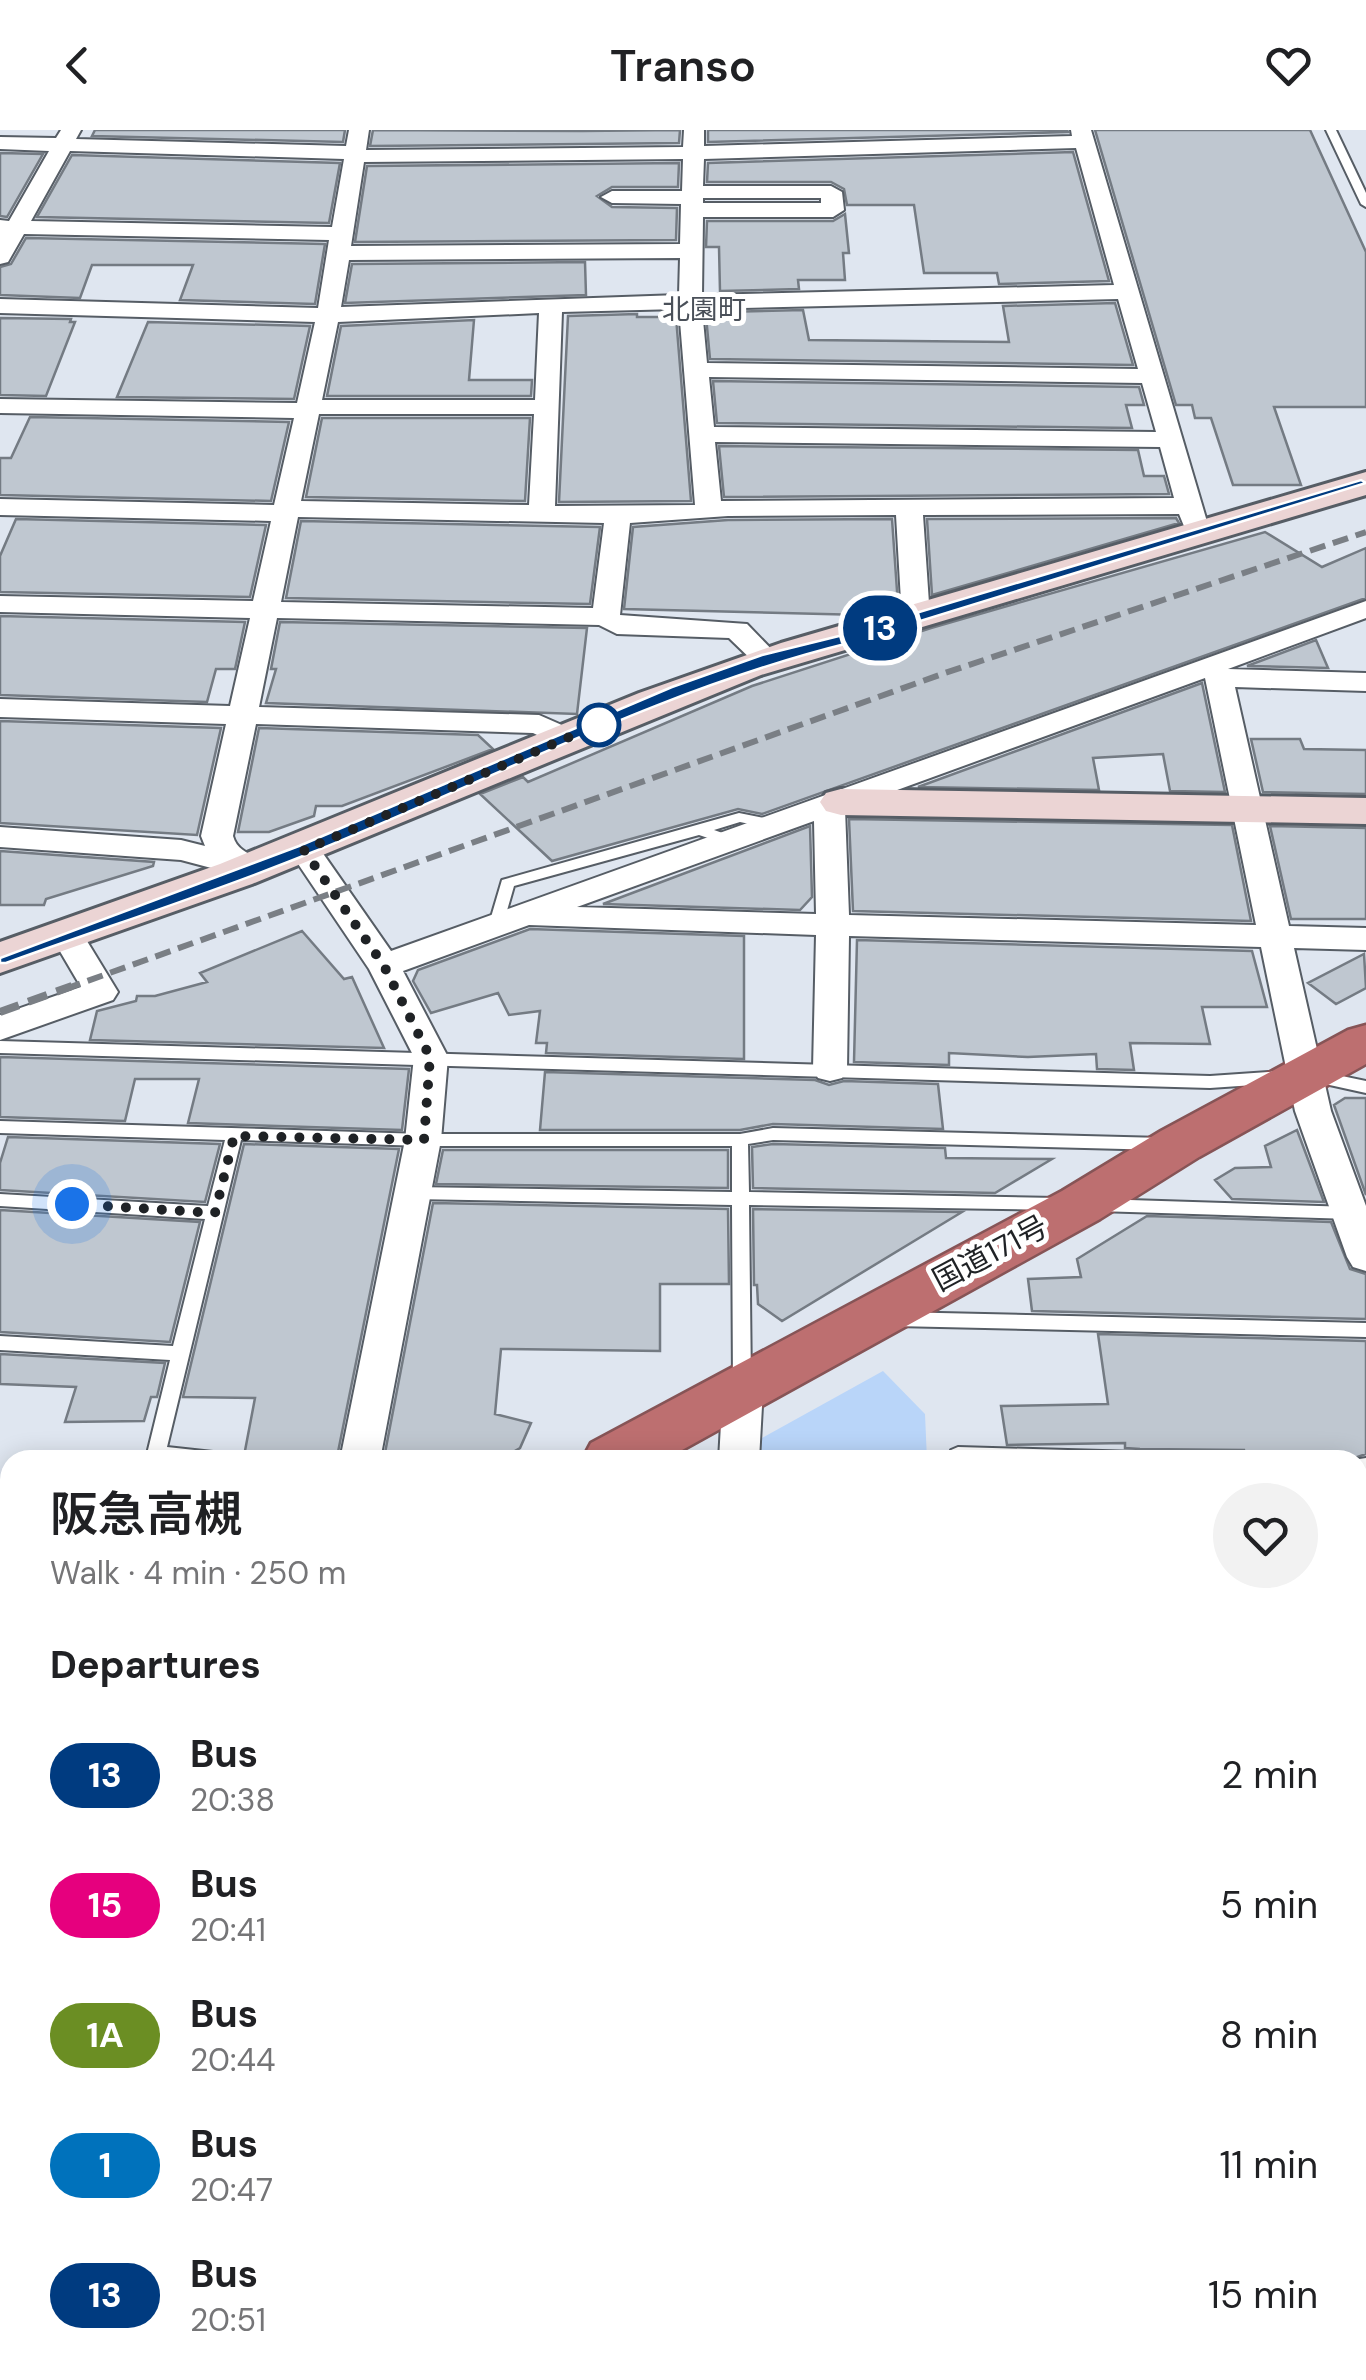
<!DOCTYPE html>
<meta charset="utf-8">
<style>
body{margin:0;font-family:"DM Sans","Noto Sans JP",sans-serif;background:#f2f2f2;color:#202124;height:100vh;display:flex;flex-direction:column;font-size:38px;white-space:nowrap}
*{box-sizing:border-box;margin:0}
p{font-size:32px;color:#757577}
.icon{flex:none;width:55px;height:55px;fill:none;stroke:currentColor;stroke-width:2;stroke-linecap:round;stroke-linejoin:round}
.map{position:relative;flex:1;overflow:hidden}
.panel{position:absolute;left:0px;top:1320px;width:1368px;height:930px;display:flex;flex-direction:column;background:#fff;border-radius:30px 30px 0 0;box-shadow:0 5px 25px #0003}
.panel>*{flex:none}
.badge{padding:0 20px;border-radius:32px;font-size:35px;line-height:65px}
.you{position:absolute;width:50px;height:50px;margin:-25px;border:8px solid #fff;border-radius:50%;background:#1a73e8;box-shadow:0 0 0 15px #1a73e833}
.map>.badge{position:absolute;translate:-50% -50%;box-shadow:0 0 0 5px #fff}
h2{padding:0 50px;font-size:38px;line-height:90px}
.round{display:grid;place-items:center;flex:none;width:105px;height:105px;border-radius:52px;background:#f2f2f2}
.headline{display:flex;align-items:center;justify-content:space-between;height:170px;padding:0 50px}
h1{font-size:48px;font-weight:600;line-height:75px}
ul{padding:0;list-style:none}
li{display:flex;align-items:center;gap:30px;height:130px;padding:0 50px}
li div{flex:1}
li b{display:block;font-size:38px}
li em{font-style:normal}
li .badge{min-width:110px;font-weight:700;text-align:center}
header{display:flex;justify-content:space-between;align-items:center;height:130px;padding:0 50px;background:#fff;font-size:45px;font-weight:600}
.map>svg:first-child{display:block}
.green{fill:#b9d5f9}
.building{fill:#bfc7d0;stroke:#747b83;stroke-width:2.5}
.lines{fill:none;stroke-linecap:round;stroke-linejoin:round}
.lane-casing{stroke:#565d65;stroke-width:4}
.street-casing{stroke:#565d65;stroke-width:4}
.secondary-casing{stroke:#565d65;stroke-width:6}
.highway-casing{stroke:#865456;stroke-width:5}
.lane{fill:#fff;fill-rule:evenodd}
.street{fill:#fff;fill-rule:evenodd}
.secondary{fill:#ebd4d4;fill-rule:evenodd}
.highway{fill:#bd6f70;fill-rule:evenodd}
.rail-far1{stroke:#7a7f85;stroke-width:6;stroke-dasharray:16 8;stroke-linecap:butt}
.rail{stroke:#7a7f85;stroke-width:8;stroke-dasharray:20 10;stroke-linecap:butt}
.line{fill:#003b80;stroke:#fff;stroke-width:2.5}
.walk{stroke:#1f2225;stroke-width:10;stroke-dasharray:0 18}
.stop-dot{fill:#fff;stroke:#003b80;stroke-width:5}
.labels{text-anchor:middle;dominant-baseline:central;stroke-width:10;stroke-linejoin:round;paint-order:stroke}
.far-neighbourhood-label{font-size:28px;fill:#4a5059;stroke:#fff}
.street-label{font-size:30px;fill:#1f2225;stroke:#fff}
</style>
<header><svg class="icon" aria-label="back" viewBox="0 0 24 24"><path d="M15 5l-7 7 7 7"/></svg>Transo<svg class="icon" aria-label="heart" viewBox="0 0 24 24"><path d="M12 20l-8-8c-3-5 5-10 8-4 3-6 11-1 8 4z"/></svg></header>
<div class="map">
<svg width="1366" height="2250" viewBox="0 0 1366 2250">
<rect width="100%" height="100%" fill="#dfe6f0"/>
<path class="green" d="M 883,1241 L 925,1284 L 927,1330 L 755,1330 L 755,1312 Z"/>
<path class="building" d="M 95,0 L 345,0 L 343,12 L 92,6 Z
M 373,0 L 582,1 L 680,0 L 679,13 L 370,16 Z
M 708,0 L 1067,0 L 1068,2 L 708,12 Z
M 1095,0 L 1310,0 L 1366,122 L 1366,277 L 1274,277 L 1301,355 L 1233,355 L 1211,288 L 1195,288 L 1192,275 L 1176,275 Z
M 1073,22 L 1109,151 L 999,154 L 997,143 L 924,143 L 914,75 L 847,75 L 844,59 L 831,52 L 707,52 L 708,33 Z
M 0,23 L 43,24 L 7,87 L 0,86 Z
M 72,25 L 340,33 L 329,93 L 37,87 Z
M 679,33 L 678,57 L 612,57 L 597,66 L 612,77 L 677,78 L 676,110 L 355,112 L 367,36 Z
M 845,84 L 849,123 L 843,123 L 845,150 L 798,150 L 799,159 L 720,161 L 719,117 L 706,117 L 707,91 L 833,91 Z
M 26,108 L 325,114 L 315,174 L 180,170 L 193,135 L 92,135 L 80,168 L 0,165 L 0,137 L 11,134 Z
M 585,132 L 586,165 L 345,173 L 352,134 Z
M 1115,173 L 1133,235 L 710,229 L 706,186 L 721,186 L 721,182 L 803,180 L 809,210 L 1009,212 L 1003,176 Z
M 637,184 L 637,187 L 676,187 L 691,371 L 559,372 L 568,186 Z
M 0,188 L 71,189 L 70,192 L 75,192 L 46,266 L 0,265 Z
M 474,190 L 469,250 L 532,250 L 531,266 L 327,266 L 341,196 Z
M 148,192 L 310,196 L 294,269 L 117,267 Z
M 713,251 L 1139,257 L 1144,275 L 1126,275 L 1132,298 L 717,293 Z
M 30,287 L 289,292 L 271,371 L 0,365 L 0,328 L 11,328 Z
M 322,288 L 530,288 L 525,371 L 306,367 Z
M 719,316 L 1138,320 L 1144,346 L 1164,346 L 1169,364 L 724,367 Z
M 1176,388 L 1179,393 L 932,465 L 927,389 Z
M 16,389 L 266,395 L 250,467 L 0,462 L 0,426 Z
M 892,389 L 898,475 L 864,485 L 624,479 L 633,397 L 728,390 Z
M 301,391 L 600,397 L 590,474 L 286,468 Z
M 1265,402 L 1322,437 L 1366,418 L 1366,468 L 762,684 L 738,679 L 552,731 L 480,664 L 523,647 L 528,652 L 752,556 L 931,498 Z
M 0,486 L 245,492 L 235,539 L 216,539 L 207,572 L 0,565 Z
M 280,492 L 587,498 L 577,584 L 266,573 L 276,539 L 271,539 Z
M 1316,510 L 1328,538 L 1247,536 Z
M 1202,553 L 1225,662 L 1170,661 L 1163,624 L 1093,628 L 1099,660 L 918,657 Z
M 0,591 L 221,598 L 197,705 L 0,693 Z
M 259,598 L 478,605 L 493,619 L 342,676 L 316,676 L 314,686 L 269,702 L 238,702 Z
M 1251,609 L 1300,609 L 1304,619 L 1366,620 L 1366,664 L 1263,662 Z
M 849,689 L 1232,695 L 1251,791 L 853,781 Z
M 810,696 L 812,767 L 800,780 L 603,774 Z
M 1270,696 L 1366,698 L 1366,789 L 1291,789 Z
M 0,721 L 154,732 L 153,736 L 46,769 L 44,775 L 0,775 Z
M 530,799 L 744,806 L 744,929 L 546,923 L 547,913 L 536,913 L 540,881 L 509,885 L 498,863 L 431,883 L 413,851 L 418,840 Z
M 302,801 L 344,849 L 352,847 L 384,918 L 90,910 L 97,881 L 136,871 L 137,866 L 155,866 L 207,852 L 200,843 Z
M 857,810 L 1252,821 L 1267,877 L 1202,877 L 1210,914 L 1130,913 L 1134,940 L 1097,939 L 1096,924 L 1028,927 L 949,923 L 949,935 L 854,932 Z
M 1364,824 L 1366,858 L 1336,874 L 1308,853 Z
M 0,927 L 409,939 L 402,1000 L 188,993 L 199,949 L 135,949 L 125,991 L 0,987 Z
M 545,942 L 815,950 L 829,955 L 844,951 L 938,954 L 943,999 L 773,994 L 740,1000 L 540,1000 Z
M 1345,968 L 1366,968 L 1366,1065 L 1334,975 Z
M 1297,1000 L 1324,1072 L 1232,1069 L 1215,1050 L 1235,1038 L 1271,1037 L 1265,1016 Z
M 8,1007 L 220,1014 L 205,1072 L 0,1060 L 0,1033 Z
M 244,1014 L 399,1019 L 337,1327 L 244,1326 L 255,1268 L 183,1267 Z
M 773,1014 L 945,1018 L 946,1028 L 1052,1029 L 995,1063 L 753,1058 L 752,1017 Z
M 443,1020 L 728,1020 L 728,1058 L 436,1054 Z
M 433,1073 L 728,1079 L 729,1154 L 660,1154 L 660,1221 L 501,1219 L 495,1284 L 531,1293 L 520,1318 L 499,1330 L 384,1328 Z
M 753,1079 L 962,1082 L 782,1191 L 758,1174 L 757,1155 L 754,1155 Z
M 0,1080 L 200,1092 L 170,1212 L 0,1202 Z
M 1147,1086 L 1331,1092 L 1350,1139 L 1366,1144 L 1366,1189 L 1032,1181 L 1028,1149 L 1081,1147 L 1077,1129 Z
M 1098,1204 L 1366,1211 L 1366,1324 L 1349,1330 L 1246,1330 L 1244,1320 L 1140,1319 L 1125,1318 L 1125,1313 L 1007,1315 L 1001,1276 L 1108,1274 Z
M 0,1224 L 165,1233 L 157,1267 L 151,1267 L 144,1291 L 65,1292 L 76,1257 L 0,1254 Z"/>
<g class="lines">
<g class="lane-casing">
<path id="lane" d="M 1326,0 L 1336,0 L 1366,63 L 1366,77 L 1361,74 Z
M 739,683 L 779,691 L 781,694 L 774,699 L 740,692 L 714,700 L 731,706 L 731,712 L 726,714 L 699,705 L 514,756 L 502,798 L 497,799 L 489,794 L 502,750 Z
M 0,911 L 1210,946 L 1282,941 L 1290,947 L 1282,953 L 1210,958 L 0,923 Z
M 1313,940 L 1366,951 L 1366,963 L 1307,950 L 1305,946 L 1307,942 Z
M 0,991 L 423,1004 L 740,1004 L 773,998 L 1163,1008 L 1171,1014 L 1163,1020 L 773,1010 L 748,1014 L 749,1062 L 1057,1068 L 1066,1074 L 1057,1080 L 749,1075 L 751,1255 L 749,1260 L 735,1260 L 733,1255 L 732,1075 L 413,1069 L 404,1063 L 413,1057 L 732,1062 L 732,1016 L 423,1016 L 241,1010 L 167,1317 L 213,1322 L 220,1325 L 222,1330 L 151,1330 L 147,1324 L 170,1230 L 0,1220 L 0,1206 L 173,1216 L 205,1089 L 0,1076 L 0,1064 L 208,1076 L 225,1010 L 0,1003 Z
M 1098,1069 L 1352,1077 L 1361,1083 L 1352,1089 L 1098,1081 L 1089,1075 Z
M 895,1182 L 1366,1193 L 1366,1207 L 895,1196 L 889,1194 L 886,1189 L 889,1184 Z
M 958,1317 L 1137,1322 L 1144,1325 L 1146,1330 L 949,1330 L 951,1320 Z
M 1366,1328 L 1366,1344 L 1358,1344 L 1358,1330 L 1353,1330 Z"/>
</g>
<g class="street-casing">
<path id="street" d="M 61,0 L 81,0 L 76,9 L 346,16 L 349,0 L 369,0 L 366,20 L 683,17 L 684,0 L 704,0 L 704,16 L 1072,6 L 1071,0 L 1091,0 L 1208,395 L 1204,401 L 1186,401 L 1179,384 L 923,385 L 930,488 L 916,496 L 902,488 L 896,385 L 728,386 L 630,393 L 620,485 L 747,494 L 781,529 L 777,535 L 757,535 L 729,508 L 617,504 L 599,495 L 277,488 L 259,577 L 539,585 L 580,603 L 584,609 L 580,615 L 558,615 L 533,603 L 256,594 L 233,706 C 238,725 259,724 269,739 L 264,746 L 253,749 L 181,730 L 0,717 L 0,697 L 181,710 L 205,716 L 201,706 L 226,594 L 0,587 L 0,569 L 230,576 L 250,488 L 0,482 L 0,466 L 253,471 L 271,391 L 0,385 L 0,369 L 274,375 L 294,288 L 0,283 L 0,269 L 297,273 L 315,192 L 0,183 L 0,169 L 318,178 L 329,110 L 24,104 L 8,132 L 0,134 L 0,90 L 9,91 L 49,21 L 0,19 L 0,7 L 56,8 ZM 1076,18 L 1114,155 L 702,165 L 703,87 L 833,87 L 844,80 L 842,62 L 831,56 L 703,56 L 704,29 ZM 70,21 L 344,29 L 332,97 L 31,91 ZM 683,29 L 682,61 L 612,61 L 601,67 L 612,73 L 681,74 L 680,114 L 351,116 L 364,32 ZM 703,68 L 821,68 L 821,73 L 703,73 ZM 680,128 L 679,165 L 341,177 L 349,130 ZM 1118,169 L 1138,239 L 707,233 L 702,179 ZM 679,179 L 695,375 L 555,376 L 562,182 ZM 539,183 L 535,270 L 322,270 L 338,192 ZM 709,247 L 1142,253 L 1156,302 L 714,297 ZM 319,284 L 534,284 L 529,375 L 301,371 ZM 715,312 L 1160,317 L 1174,368 L 721,371 ZM 298,387 L 604,393 L 593,478 L 281,472 Z
M 1366,471 L 1366,488 L 1228,539 L 1366,543 L 1366,561 L 1235,557 L 1289,796 L 1366,798 L 1366,820 L 1294,818 L 1331,981 L 1366,1076 L 1366,1141 L 1353,1137 L 1347,1127 L 1295,981 L 1261,817 L 849,806 L 847,939 L 842,948 L 830,951 L 818,948 L 813,939 L 816,805 L 529,795 L 403,841 L 448,927 L 441,1010 L 380,1330 L 340,1330 L 405,1010 L 414,927 L 369,839 L 288,719 L 293,712 L 315,712 L 391,821 ZM 1205,548 L 1256,795 L 849,785 L 845,679 ZM 814,691 L 816,784 L 577,777 Z
M 67,795 L 79,798 L 118,862 L 113,870 L 0,910 L 0,885 L 81,857 L 51,806 L 55,798 Z
M 743,1242 L 757,1247 L 763,1258 L 759,1330 L 719,1330 L 723,1258 L 729,1247 Z
M 0,1474 L 10,1475 L 10,1513 L 0,1512 Z
M 1358,1549 L 1366,1549 L 1366,1589 L 1358,1588 Z
M 0,1976 L 10,1977 L 10,2027 L 0,2026 Z
M 744,2240 L 798,2240 L 798,2250 L 744,2250 Z"/>
</g>
<g class="secondary-casing">
<path id="secondary" d="M 1366,342 L 1366,365 L 761,545 L 252,754 L 0,843 L 0,812 L 220,734 L 639,563 L 781,513 Z
M 841,659 L 1366,668 L 1366,694 L 841,685 L 826,681 L 820,672 L 826,663 Z
M 117,2240 L 193,2240 L 191,2250 L 115,2250 Z"/>
</g>
<g class="highway-casing">
<path id="highway" d="M 1366,895 L 1366,934 L 1199,1027 L 1100,1089 L 664,1330 L 582,1330 L 591,1313 L 1062,1061 L 1161,1001 L 1348,900 Z
M 10,1631 L 10,1695 L 0,1699 L 0,1635 Z"/>
</g>
<use href="#lane" class="lane"/>
<use href="#street" class="street"/>
<use href="#secondary" class="secondary"/>
<use href="#highway" class="highway"/>
<path class="rail-far1" d="M 65,859 L 945,543 L 1366,402"/>
<path class="rail" d="M 0,882 L 72,856"/>
</g>
<path class="line" d="M 1361,350 L 1366,353 L 849,513 C 662,559 491,650 313,722 C 213,763 108,796 6,833 L 0,833 L 0,828 L 299,716 L 672,557 L 762,525 L 839,506 Z"/>
<g class="lines">
<path class="walk" d="M 72,1074 L 215,1083 L 234,1006 L 424,1010 L 430,927 L 384,836 L 304,720 L 605,592 L 599,595"/>
</g>
<circle class="stop-dot" cx="599" cy="595" r="20"/>
<g class="labels">
<g class="far-neighbourhood-label">
<text x="704" y="179">北園町</text>
</g>
<g class="street-label">
<text transform="translate(990 1123) rotate(-28)">国道171号</text>
</g>
</g>
</svg>
<div class="you" style="left:72px;top:1074px"></div>
<b class="badge" style="left:880px;top:498px;background:#003b80;color:#fff">13</b>
<section class="panel">
<div class="headline"><div><h1>阪急高槻</h1><p>Walk · 4 min · 250 m</p></div><a class="round"><svg class="icon" aria-label="heart" viewBox="0 0 24 24"><path d="M12 20l-8-8c-3-5 5-10 8-4 3-6 11-1 8 4z"/></svg></a></div>
<h2>Departures</h2>
<ul>
<li><span class="badge" style="background:#003b80;color:#fff">13</span><div><b>Bus</b><p>20:38</p></div><em>2 min</em></li>
<li><span class="badge" style="background:#e6007e;color:#fff">15</span><div><b>Bus</b><p>20:41</p></div><em>5 min</em></li>
<li><span class="badge" style="background:#6b8e23;color:#fff">1A</span><div><b>Bus</b><p>20:44</p></div><em>8 min</em></li>
<li><span class="badge" style="background:#0072bc;color:#fff">1</span><div><b>Bus</b><p>20:47</p></div><em>11 min</em></li>
<li><span class="badge" style="background:#003b80;color:#fff">13</span><div><b>Bus</b><p>20:51</p></div><em>15 min</em></li>
</ul>
</section>
</div>
